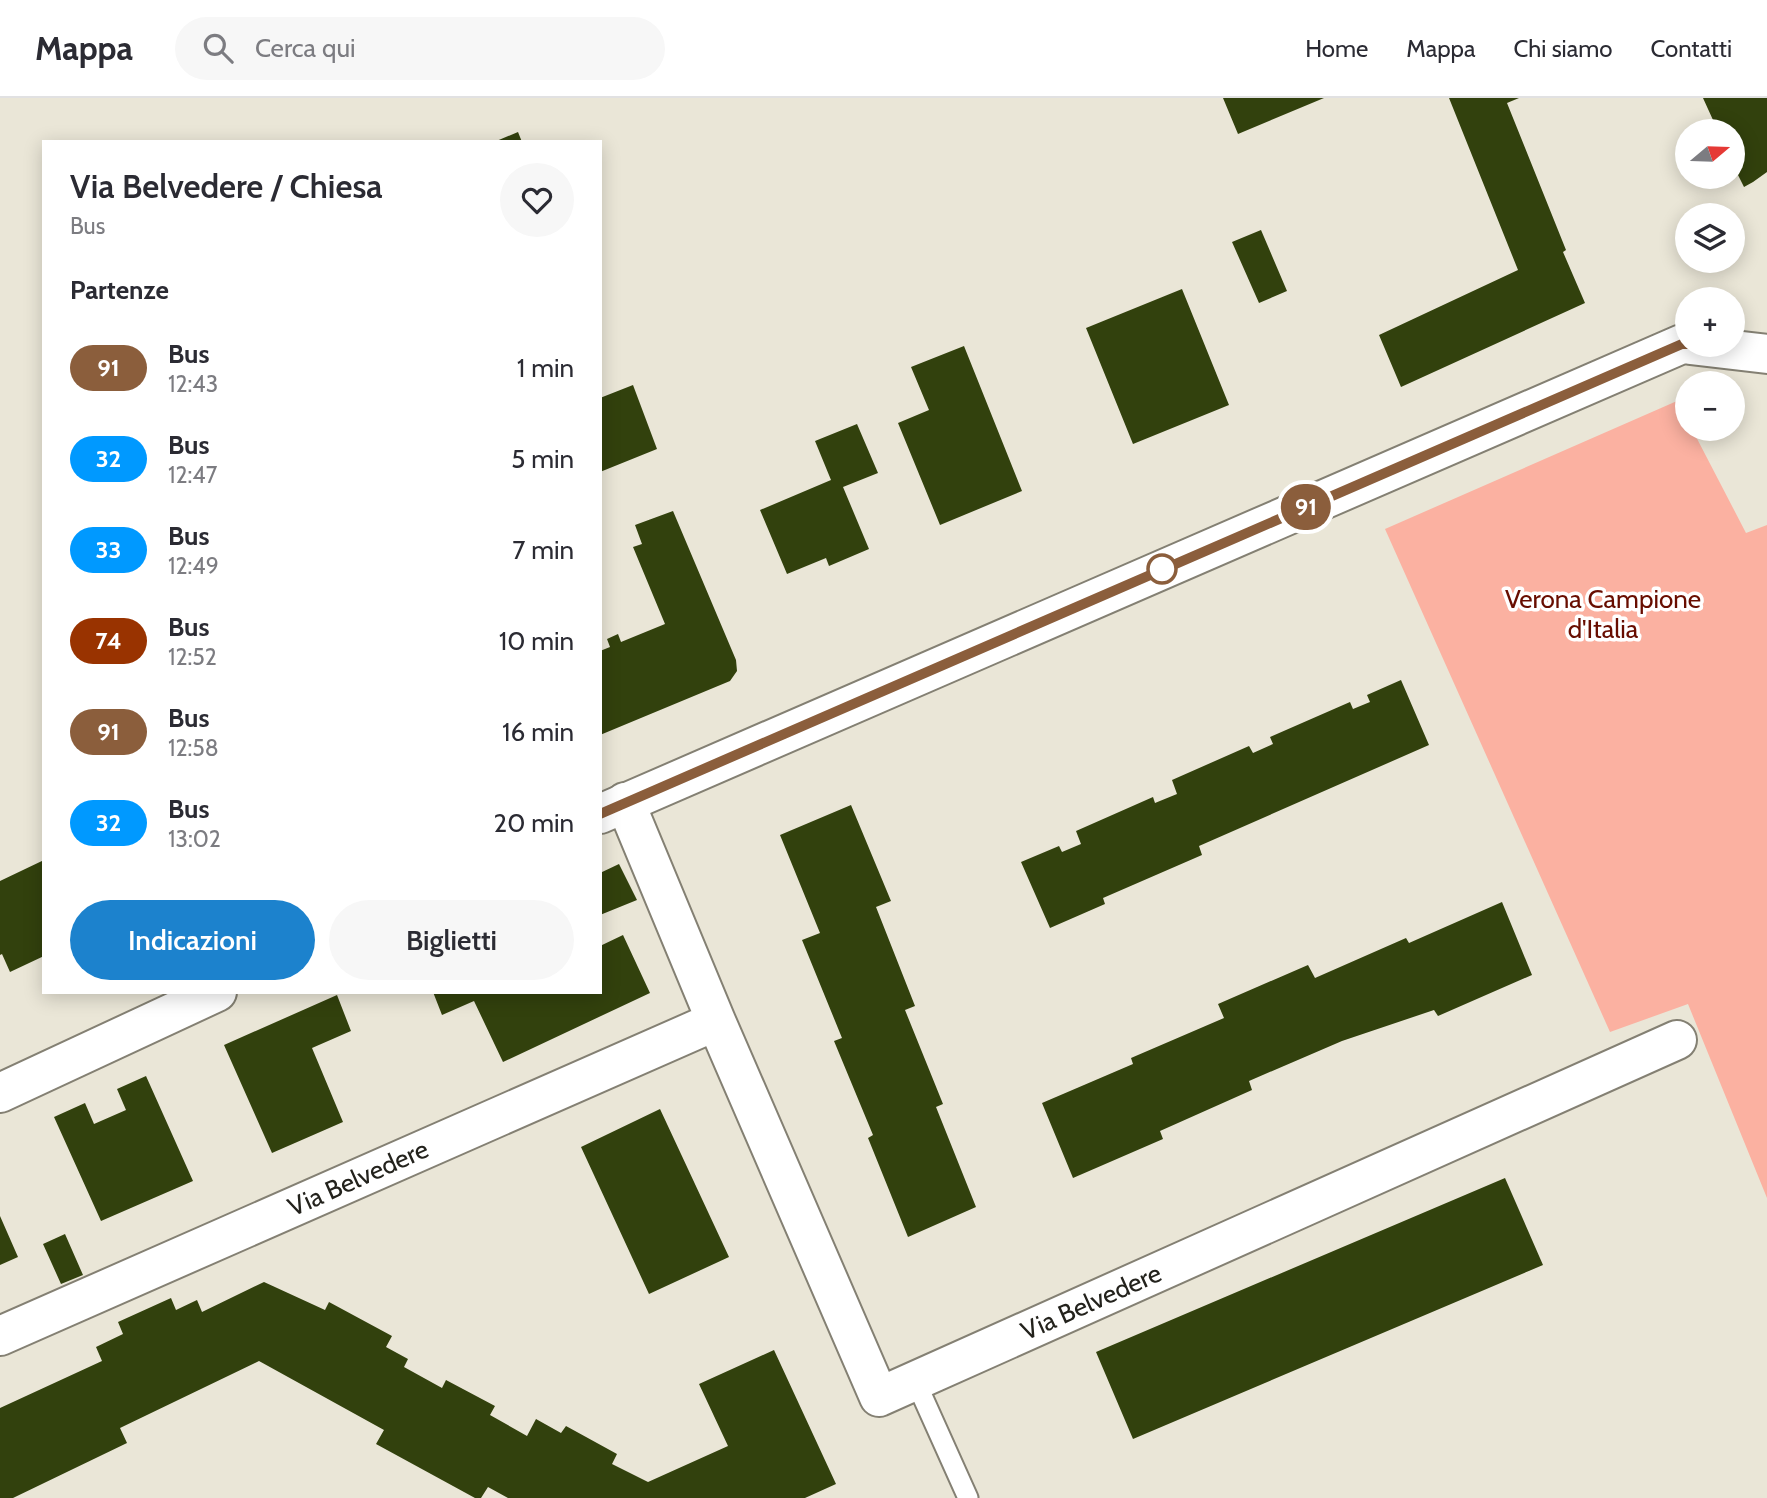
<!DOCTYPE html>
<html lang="it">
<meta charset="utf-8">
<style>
body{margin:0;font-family:Cabin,sans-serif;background:#f7f7f7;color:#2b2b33;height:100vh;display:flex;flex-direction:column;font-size:26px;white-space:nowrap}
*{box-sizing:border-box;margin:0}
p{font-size:23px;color:#7c7c81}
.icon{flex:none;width:38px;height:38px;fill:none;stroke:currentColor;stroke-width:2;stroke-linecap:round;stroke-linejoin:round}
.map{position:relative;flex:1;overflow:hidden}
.panel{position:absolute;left:42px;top:42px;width:560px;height:854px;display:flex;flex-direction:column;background:#fff;border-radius:0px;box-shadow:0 4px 18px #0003}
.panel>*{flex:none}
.badge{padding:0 14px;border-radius:23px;font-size:24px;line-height:46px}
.needle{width:46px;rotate:71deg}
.fabs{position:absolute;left:1675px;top:21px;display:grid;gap:14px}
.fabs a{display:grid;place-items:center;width:70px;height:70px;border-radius:50%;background:#fff;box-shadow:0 4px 18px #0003;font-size:35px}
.map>.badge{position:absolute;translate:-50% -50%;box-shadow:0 0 0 4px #fff}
h2{padding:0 28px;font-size:26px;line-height:63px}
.round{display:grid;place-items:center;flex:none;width:74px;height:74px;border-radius:37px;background:#f7f7f7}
.summary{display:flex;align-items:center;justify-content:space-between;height:119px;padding:0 28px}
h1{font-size:33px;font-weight:600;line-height:52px}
.cta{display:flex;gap:14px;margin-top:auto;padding:14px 28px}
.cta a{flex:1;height:80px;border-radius:42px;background:#1c82cd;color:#fff;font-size:28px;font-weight:600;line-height:80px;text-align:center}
.cta a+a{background:#f7f7f7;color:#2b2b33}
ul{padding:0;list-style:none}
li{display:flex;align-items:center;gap:21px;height:91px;padding:0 28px}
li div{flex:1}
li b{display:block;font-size:26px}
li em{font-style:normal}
li .badge{min-width:77px;font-weight:700;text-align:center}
header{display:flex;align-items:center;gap:42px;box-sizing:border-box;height:98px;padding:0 35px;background:#fff;border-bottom:2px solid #e1e1e2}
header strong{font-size:33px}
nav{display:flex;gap:38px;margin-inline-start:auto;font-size:24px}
.search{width:490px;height:63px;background:#f7f7f7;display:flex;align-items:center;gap:18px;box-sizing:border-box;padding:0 24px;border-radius:38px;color:#7c7c81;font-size:26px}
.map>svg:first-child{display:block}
.green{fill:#fbb1a1}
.building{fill:#32410d}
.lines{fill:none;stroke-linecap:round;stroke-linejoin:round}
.service-casing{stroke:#848073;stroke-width:23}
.minor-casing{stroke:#848073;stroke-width:42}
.tertiary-casing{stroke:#848073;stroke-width:42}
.service{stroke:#fff;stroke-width:19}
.minor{stroke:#fff;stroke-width:38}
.tertiary{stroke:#fff;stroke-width:38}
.line-casing{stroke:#fff;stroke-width:16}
.line{stroke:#8b5e3c;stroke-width:10}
.stop-dot{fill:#fff;stroke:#8b5e3c;stroke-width:3.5}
.labels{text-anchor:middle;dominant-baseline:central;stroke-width:7;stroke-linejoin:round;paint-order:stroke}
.park-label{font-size:26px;fill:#680d00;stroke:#fff}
.street-label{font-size:26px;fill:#23221c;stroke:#fff}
</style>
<header>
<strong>Mappa</strong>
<div class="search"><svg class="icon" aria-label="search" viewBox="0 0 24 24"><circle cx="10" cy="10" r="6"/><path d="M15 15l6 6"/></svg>Cerca qui</div>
<nav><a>Home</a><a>Mappa</a><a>Chi siamo</a><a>Contatti</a></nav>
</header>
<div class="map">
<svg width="1767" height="1400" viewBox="0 0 1767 1400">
<rect width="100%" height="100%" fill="#eae6d7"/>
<path class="green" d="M 1677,303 L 1687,321 L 1687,331 L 1692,331 L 1746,435 L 1767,427 L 1767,1100 L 1688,906 L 1610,934 L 1385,431 Z"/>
<path class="building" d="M 1223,0 L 1324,0 L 1238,36 Z
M 1449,0 L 1519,0 L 1507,5 L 1566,152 L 1563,154 L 1585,205 L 1401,289 L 1379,237 L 1518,172 Z
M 1703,0 L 1767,0 L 1767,74 L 1753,84 L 1744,89 L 1732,65 L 1732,33 L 1718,33 Z
M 518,34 L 522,44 L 494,44 Z
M 1261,132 L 1287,193 L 1259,205 L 1232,144 Z
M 1182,191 L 1229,307 L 1133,346 L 1086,230 Z
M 964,248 L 1022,393 L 940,427 L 898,325 L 929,312 L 911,269 Z
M 633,287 L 657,351 L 600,374 L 600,300 Z
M 857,326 L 878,375 L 843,389 L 869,451 L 829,468 L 826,460 L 787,476 L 760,412 L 831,382 L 815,343 Z
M 673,413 L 736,562 L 737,573 L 730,583 L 600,637 L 600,553 L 610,549 L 607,541 L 618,536 L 621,544 L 665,526 L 633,449 L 642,446 L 635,427 Z
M 1401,582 L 1429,647 L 1199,748 L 1202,757 L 1103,800 L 1105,806 L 1050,830 L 1021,764 L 1059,748 L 1062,754 L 1081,746 L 1076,733 L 1153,699 L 1155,705 L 1177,696 L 1172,682 L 1249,648 L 1253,655 L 1273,646 L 1270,639 L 1350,604 L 1353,611 L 1370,604 L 1367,597 Z
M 851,707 L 891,803 L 876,809 L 915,908 L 905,912 L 943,1006 L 936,1009 L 976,1109 L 908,1139 L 868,1040 L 873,1037 L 834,943 L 842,940 L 802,842 L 820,835 L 780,737 Z
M 44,762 L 44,858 L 10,874 L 2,856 L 0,857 L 0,783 Z
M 619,766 L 637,802 L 600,817 L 600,775 Z
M 1502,804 L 1532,877 L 1438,918 L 1434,912 L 1342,943 L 1249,983 L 1252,992 L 1160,1033 L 1163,1041 L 1073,1080 L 1042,1005 L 1133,966 L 1131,960 L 1224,920 L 1218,906 L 1308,867 L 1315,880 L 1406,840 L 1409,845 Z
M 623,837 L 650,895 L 503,964 L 474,903 L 442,917 L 433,894 L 600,894 L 600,848 Z
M 337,897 L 351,933 L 312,950 L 343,1024 L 272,1055 L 224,947 Z
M 146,978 L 193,1083 L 101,1123 L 54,1019 L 85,1005 L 94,1026 L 126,1012 L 117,991 Z
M 660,1011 L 729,1159 L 649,1196 L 581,1049 Z
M 1505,1080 L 1543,1167 L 1133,1341 L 1096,1254 Z
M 0,1118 L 18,1159 L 0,1167 Z
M 65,1136 L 83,1177 L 61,1186 L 43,1146 Z
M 264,1184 L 325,1212 L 329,1204 L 392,1238 L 386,1249 L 408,1261 L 404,1269 L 442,1290 L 446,1282 L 495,1308 L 490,1317 L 527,1338 L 536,1321 L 561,1335 L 566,1328 L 617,1356 L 612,1366 L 648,1384 L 728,1348 L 699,1286 L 774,1252 L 836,1386 L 805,1400 L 508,1400 L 488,1389 L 481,1400 L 475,1400 L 376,1346 L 384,1332 L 259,1263 L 120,1330 L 127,1345 L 13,1400 L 0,1400 L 0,1310 L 102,1263 L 96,1249 L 123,1236 L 118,1224 L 171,1200 L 176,1212 L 197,1202 L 202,1214 Z"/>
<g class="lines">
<g class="service-casing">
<path id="service" d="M 915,1282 L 968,1400"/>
</g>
<g class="minor-casing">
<path id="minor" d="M 625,704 L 716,923 L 879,1299 L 1677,942
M 0,1238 L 716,923"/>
</g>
<g class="tertiary-casing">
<path id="tertiary" d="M 1690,247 L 1767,256
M 600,716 L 1682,246 L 1687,246
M 0,995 L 217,894"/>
</g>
<use href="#service" class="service"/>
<use href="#minor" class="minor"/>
<use href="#tertiary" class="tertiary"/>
</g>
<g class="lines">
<g class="line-casing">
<path id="line" d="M 600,716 L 1682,246 L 1687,246"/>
</g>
<use href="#line" class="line"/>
</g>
<circle class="stop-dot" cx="1162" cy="471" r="14"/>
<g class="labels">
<g class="park-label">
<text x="1603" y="501">Verona Campione<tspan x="1603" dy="30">d'Italia</tspan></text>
</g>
<g class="street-label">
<text transform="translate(358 1080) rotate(-24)">Via Belvedere</text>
<text transform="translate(1091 1204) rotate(-24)">Via Belvedere</text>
</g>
</g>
</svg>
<div class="fabs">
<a><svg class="needle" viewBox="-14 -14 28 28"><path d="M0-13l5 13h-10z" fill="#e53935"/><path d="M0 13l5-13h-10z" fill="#7c7c81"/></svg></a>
<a><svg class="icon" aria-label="layers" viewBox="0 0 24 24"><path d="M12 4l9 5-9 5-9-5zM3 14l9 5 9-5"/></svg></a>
<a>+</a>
<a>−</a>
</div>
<b class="badge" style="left:1306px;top:409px;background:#8b5e3c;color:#fff">91</b>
<section class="panel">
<div class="summary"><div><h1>Via Belvedere / Chiesa</h1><p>Bus</p></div><a class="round"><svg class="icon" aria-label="heart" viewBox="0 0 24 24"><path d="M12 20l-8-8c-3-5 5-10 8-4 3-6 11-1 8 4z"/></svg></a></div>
<h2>Partenze</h2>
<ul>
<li><span class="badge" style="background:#8b5e3c;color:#fff">91</span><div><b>Bus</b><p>12:43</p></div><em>1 min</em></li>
<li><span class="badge" style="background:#09f;color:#fff">32</span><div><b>Bus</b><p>12:47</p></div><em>5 min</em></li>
<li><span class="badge" style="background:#09f;color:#fff">33</span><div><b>Bus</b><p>12:49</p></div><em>7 min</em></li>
<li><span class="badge" style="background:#930;color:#fff">74</span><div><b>Bus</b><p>12:52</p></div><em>10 min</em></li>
<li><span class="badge" style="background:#8b5e3c;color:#fff">91</span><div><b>Bus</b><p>12:58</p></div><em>16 min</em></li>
<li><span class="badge" style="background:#09f;color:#fff">32</span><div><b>Bus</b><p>13:02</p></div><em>20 min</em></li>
</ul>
<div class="cta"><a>Indicazioni</a><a>Biglietti</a></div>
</section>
</div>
